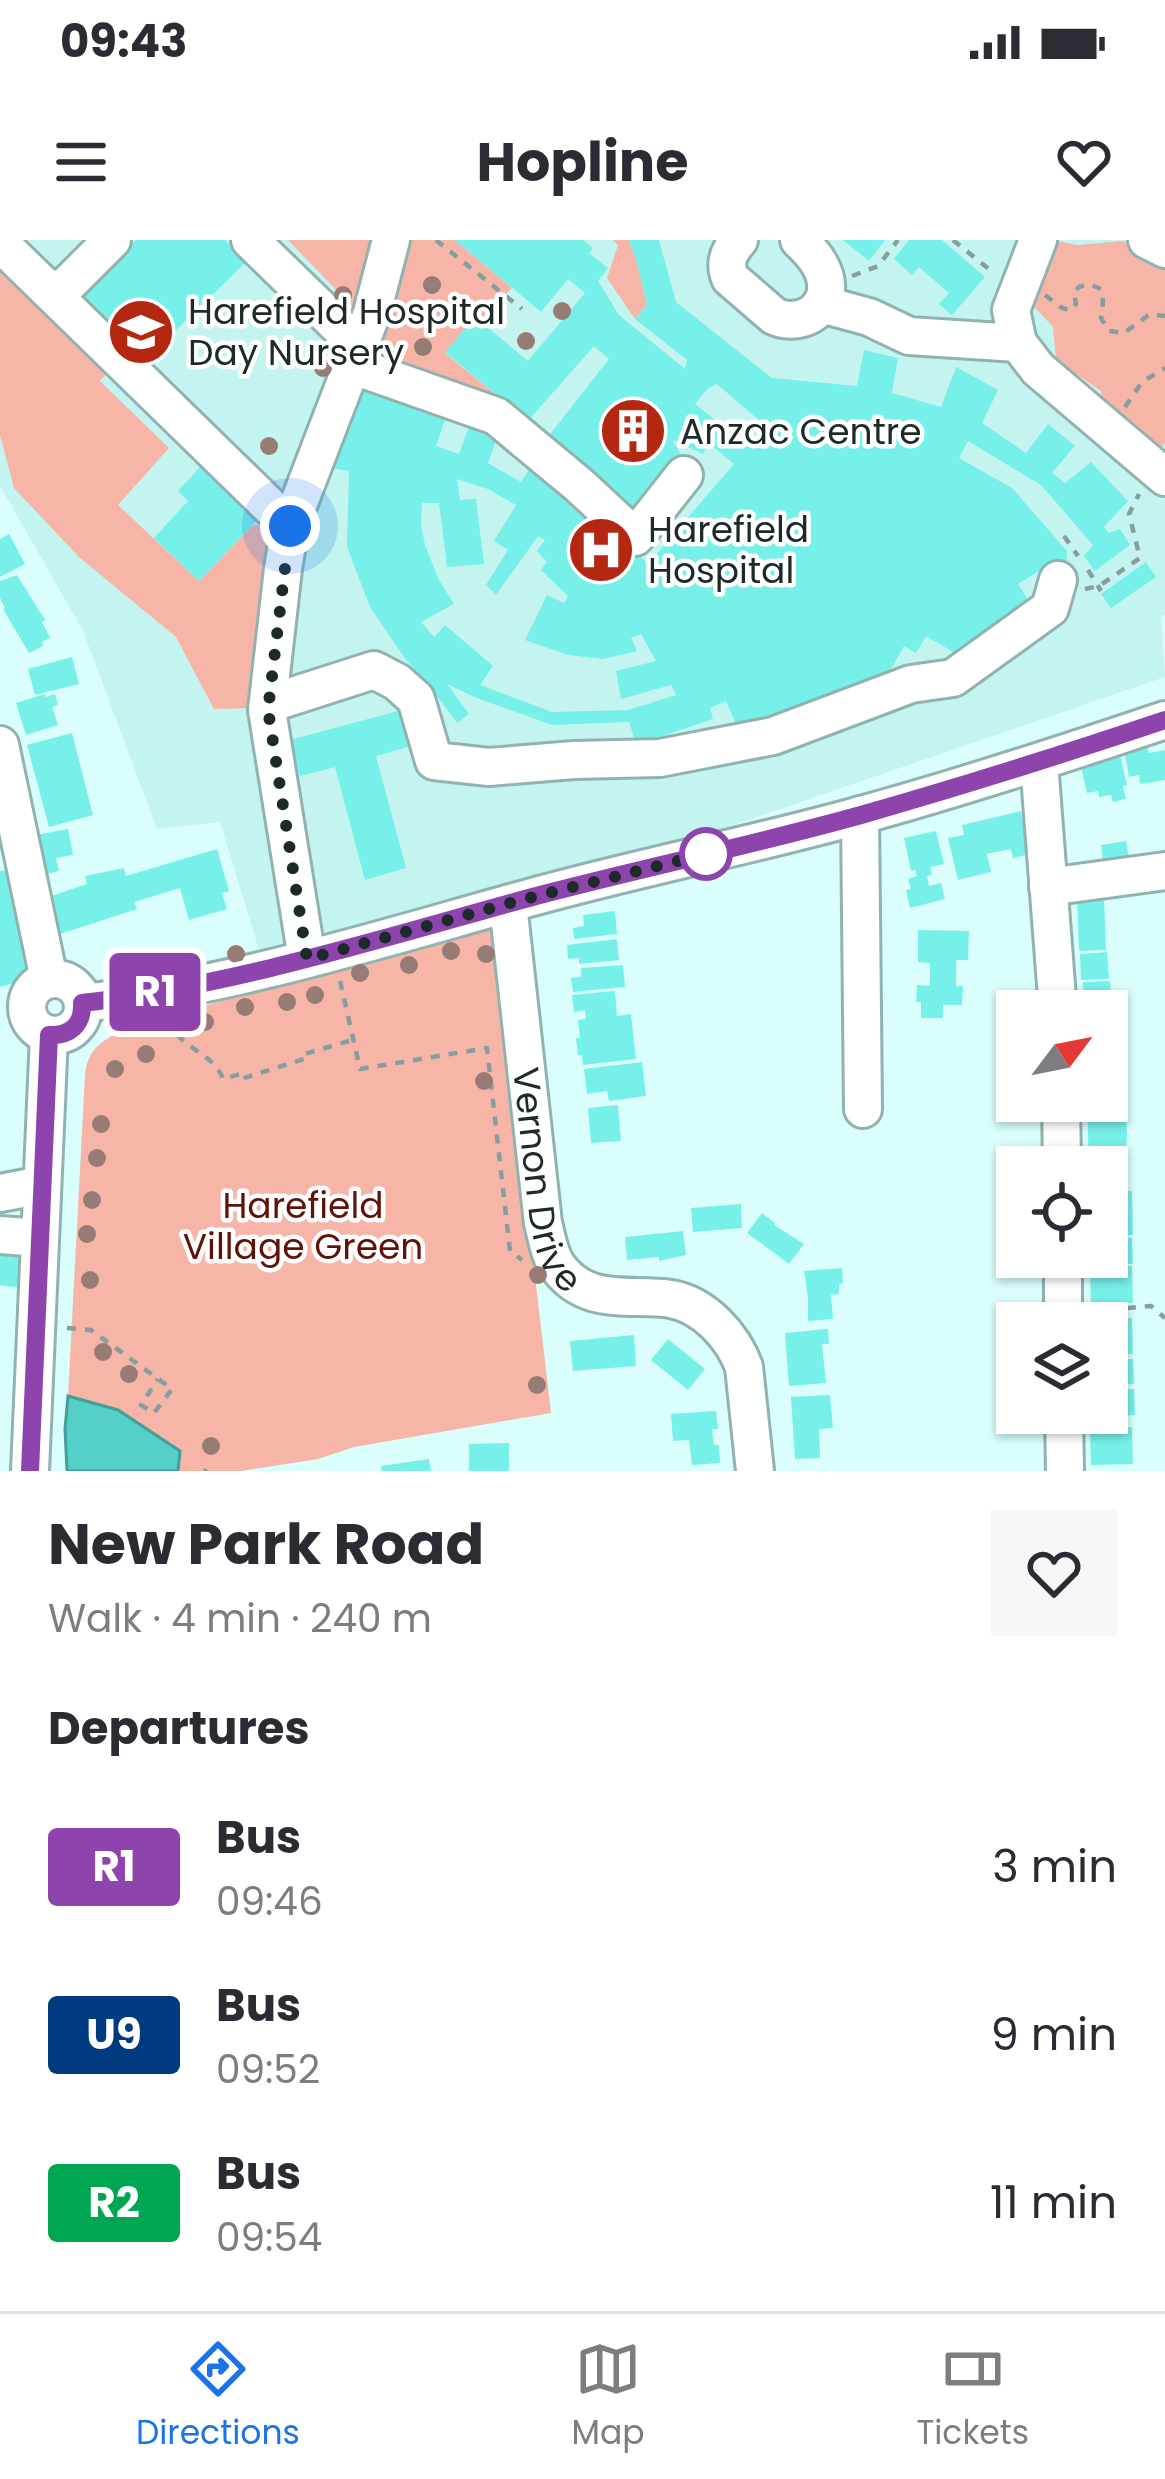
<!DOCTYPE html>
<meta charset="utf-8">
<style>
body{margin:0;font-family:Poppins,sans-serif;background:#f7f7f7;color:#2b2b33;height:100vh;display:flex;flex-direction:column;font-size:45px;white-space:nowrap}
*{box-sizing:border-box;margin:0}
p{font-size:39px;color:#7c7c81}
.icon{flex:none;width:66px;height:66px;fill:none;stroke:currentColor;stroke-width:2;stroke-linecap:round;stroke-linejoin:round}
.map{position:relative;height:1231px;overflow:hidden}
.sheet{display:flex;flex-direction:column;background:#fff;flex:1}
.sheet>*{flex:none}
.badge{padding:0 24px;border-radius:9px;font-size:42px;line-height:78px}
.needle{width:78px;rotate:58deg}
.buttons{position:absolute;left:996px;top:750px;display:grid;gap:24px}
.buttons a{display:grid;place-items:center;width:132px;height:132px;border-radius:0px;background:#fff;box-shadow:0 3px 9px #0004;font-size:60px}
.you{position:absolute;width:60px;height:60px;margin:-30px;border:9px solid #fff;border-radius:50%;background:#1a73e8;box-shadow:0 0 0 18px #1a73e833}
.map>.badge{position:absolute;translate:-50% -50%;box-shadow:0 0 0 6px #fff}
h2{padding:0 48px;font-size:45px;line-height:108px}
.round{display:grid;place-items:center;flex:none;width:126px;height:126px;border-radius:0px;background:#f7f7f7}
.headline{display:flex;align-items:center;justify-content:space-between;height:204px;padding:0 48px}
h1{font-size:57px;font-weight:700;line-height:90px}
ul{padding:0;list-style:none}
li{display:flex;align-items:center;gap:36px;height:168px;padding:0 48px}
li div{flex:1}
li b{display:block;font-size:45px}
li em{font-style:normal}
li .badge{min-width:132px;font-weight:700;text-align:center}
.status{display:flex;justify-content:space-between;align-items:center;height:84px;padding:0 60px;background:#fff;direction:ltr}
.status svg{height:33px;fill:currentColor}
header{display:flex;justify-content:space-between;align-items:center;height:156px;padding:0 48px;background:#fff;font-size:54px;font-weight:700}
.dock{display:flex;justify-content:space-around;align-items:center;height:168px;border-top:3px solid #e1e1e2;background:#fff;font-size:33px;color:#7c7c81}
.dock a{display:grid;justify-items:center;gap:6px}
.dock .current{color:#1a73e8}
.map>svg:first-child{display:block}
.built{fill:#c4f4f0}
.green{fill:#f7b5a7}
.water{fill:#55d0c9;stroke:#449e99;stroke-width:3}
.building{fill:#77f0e9;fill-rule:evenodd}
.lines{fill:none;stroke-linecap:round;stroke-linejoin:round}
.minor-casing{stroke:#90b3b0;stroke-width:42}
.path{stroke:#849f9d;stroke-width:4.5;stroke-dasharray:9 9;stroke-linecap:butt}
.minor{stroke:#fff;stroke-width:36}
.tree{fill:#967c74}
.line-casing{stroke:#fff;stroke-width:27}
.line{stroke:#8e44ad;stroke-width:18}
.walk{stroke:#1c2a29;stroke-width:12;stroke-dasharray:0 21.6}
.stop-dot{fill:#fff;stroke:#8e44ad;stroke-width:6}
.labels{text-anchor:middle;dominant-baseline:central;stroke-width:9;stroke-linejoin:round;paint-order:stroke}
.poi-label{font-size:36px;fill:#1c2a29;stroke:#fff;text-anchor:start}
.street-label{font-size:36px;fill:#1c2a29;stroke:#fff}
.park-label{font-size:36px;fill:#5f1206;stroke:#fff}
</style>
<div class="status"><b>09:43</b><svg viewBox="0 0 49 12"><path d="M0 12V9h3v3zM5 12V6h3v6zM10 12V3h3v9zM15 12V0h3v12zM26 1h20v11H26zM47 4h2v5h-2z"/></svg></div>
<header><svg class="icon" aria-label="menu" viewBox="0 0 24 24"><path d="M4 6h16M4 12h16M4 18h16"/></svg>Hopline<svg class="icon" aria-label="heart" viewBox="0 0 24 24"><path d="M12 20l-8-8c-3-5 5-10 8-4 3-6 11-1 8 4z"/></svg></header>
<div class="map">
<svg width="1165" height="1231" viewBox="0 0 1165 1231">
<rect width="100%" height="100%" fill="#d9fefb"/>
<path class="built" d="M 0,0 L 1165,0 L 1165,374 L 1161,378 L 1165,437 L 550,648 L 263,723 L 220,582 L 157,589 L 83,391 L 0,246 Z"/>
<path class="green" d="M 288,0 L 455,0 L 512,48 L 480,81 L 474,78 L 445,113 L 505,162 L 365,118 L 376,91 Z
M 613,0 L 629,0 L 637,23 L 647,65 L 635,79 L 607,38 L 618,5 Z
M 1052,0 L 1077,5 L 1123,1 L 1165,22 L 1165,203 L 1160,210 L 1102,163 L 1101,151 L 1056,120 L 1053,87 L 1029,61 Z
M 0,3 L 119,119 L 100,141 L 169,208 L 118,265 L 199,341 L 253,285 L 276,287 L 252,468 L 214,469 L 176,397 L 79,317 L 14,248 L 0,195 Z
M 494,685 L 551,1173 L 354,1207 L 318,1219 L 241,1231 L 178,1231 L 180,1210 L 118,1170 L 68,1156 L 85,835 C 87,806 108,797 132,786 Z"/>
<path class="water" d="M 68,1156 L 118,1170 L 180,1211 L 178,1231 L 67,1231 L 65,1189 Z"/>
<path class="building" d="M 136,0 L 225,0 L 246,22 L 140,125 L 75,59 Z
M 455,0 L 583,0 L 593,8 L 589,13 L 608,28 L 598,41 L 619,75 L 685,129 L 687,120 L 635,79 L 647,65 L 637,23 L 629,0 L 659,0 L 676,62 L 772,138 L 857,146 L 864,110 L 898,118 L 892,153 L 941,167 L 956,127 L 998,150 L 982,183 L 1026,213 L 1048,184 L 1075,206 L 1052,233 L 1065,243 L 1091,222 L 1128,261 L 1104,287 L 1109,293 L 1120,289 L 1130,305 L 1095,331 L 1084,316 L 1093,305 L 1041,245 L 968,201 L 959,218 L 1012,248 L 1067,311 L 1066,332 L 1047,326 L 1018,344 L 1028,360 L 955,413 L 926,396 L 916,413 L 904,406 L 887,436 L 788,472 L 736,484 L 726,461 L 710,468 L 713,479 L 636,505 L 629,482 L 552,485 L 474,457 L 447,444 L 469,474 L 457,483 L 425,440 L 406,420 L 370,367 L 347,307 L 349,231 L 330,228 L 357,146 L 447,174 L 436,206 L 459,214 L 472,178 L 500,189 L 488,223 L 521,242 L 530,228 L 580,259 L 648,324 L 734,224 L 708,202 L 703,214 L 672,200 L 682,216 L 632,279 L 540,207 L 609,119 L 594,106 L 528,181 L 445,112 L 475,77 L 528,121 L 585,53 L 568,39 L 541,72 ZM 717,144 L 767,187 L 749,207 L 695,164 L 707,149 ZM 457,239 L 488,249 L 516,265 L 494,301 L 508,310 L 486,345 L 496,355 L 538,296 L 545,300 L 537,311 L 547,322 L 541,330 L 568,356 L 564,363 L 547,355 L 525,400 L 568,415 L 603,419 L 637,411 L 631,398 L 641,394 L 656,421 L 616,431 L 621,459 L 671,445 L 676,455 L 628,470 L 552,472 L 480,445 L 493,426 L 445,385 L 434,397 L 421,382 L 454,364 L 438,338 L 425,305 L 421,285 L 422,263 L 439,263 L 447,327 L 484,324 L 476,259 L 460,260 Z
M 843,0 L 885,0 L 869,21 Z
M 909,0 L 942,0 L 985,37 L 952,75 L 939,64 L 949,53 L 919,27 L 912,35 L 894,19 Z
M 203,224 L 259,278 L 199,341 L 154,298 L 188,261 L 178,251 Z
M 9,294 L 25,324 L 0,337 L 0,299 Z
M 1146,322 L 1156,337 L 1111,368 L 1101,354 Z
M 17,335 L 45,380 L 42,382 L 50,398 L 42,402 L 43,406 L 29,413 L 3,369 L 5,368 L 0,358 L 0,341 Z
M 72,417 L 79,444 L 35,455 L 28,429 Z
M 45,454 L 46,457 L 55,454 L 58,465 L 52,467 L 58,485 L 26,495 L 16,463 Z
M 409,468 L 418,504 L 376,516 L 406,628 L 365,640 L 335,527 L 300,536 L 290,500 Z
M 72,493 L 93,575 L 49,587 L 27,505 Z
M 1147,506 L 1149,513 L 1165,510 L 1165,540 L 1140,544 L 1139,535 L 1129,537 L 1124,510 Z
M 1120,514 L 1127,545 L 1123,546 L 1126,559 L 1113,562 L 1111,555 L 1099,557 L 1098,551 L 1087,553 L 1080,522 Z
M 1021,571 L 1030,614 L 1013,618 L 1011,609 L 987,614 L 991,632 L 958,640 L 948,598 L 964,595 L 962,585 Z
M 68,589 L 73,615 L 56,618 L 59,631 L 46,634 L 44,624 L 41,624 L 36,595 Z
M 936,591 L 944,624 L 930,627 L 932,635 L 927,636 L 929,646 L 941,643 L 945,659 L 910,668 L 906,650 L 911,649 L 908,639 L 917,636 L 915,630 L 911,631 L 904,598 Z
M 1126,601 L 1130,624 L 1104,628 L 1101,605 Z
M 217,609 L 229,651 L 222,653 L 227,669 L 189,680 L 180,648 L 134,662 L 137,669 L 60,694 L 48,657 L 87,644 L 85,636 L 124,628 L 126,636 Z
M 13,629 L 28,733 L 21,741 L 0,747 L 0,631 Z
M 1104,656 L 1106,710 L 1079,711 L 1077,657 Z
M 615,671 L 617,694 L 574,699 L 573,688 L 584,686 L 583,675 Z
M 918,690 L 969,691 L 968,720 L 956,720 L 956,746 L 963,746 L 962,765 L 943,765 L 943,778 L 921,778 L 921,762 L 916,762 L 917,745 L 930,746 L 930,723 L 918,722 Z
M 617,699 L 619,720 L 579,724 L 579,718 L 568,719 L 567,705 Z
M 1107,712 L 1109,739 L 1081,740 L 1080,714 Z
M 623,725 L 625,747 L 573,752 L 571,738 L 581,737 L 581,728 Z
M 1110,741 L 1112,767 L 1084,768 L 1083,742 Z
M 615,751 L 617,776 L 631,774 L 636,819 L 583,825 L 582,815 L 578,815 L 576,798 L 580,798 L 578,780 L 586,779 L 585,770 L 574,772 L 572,755 Z
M 1107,787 L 1126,787 L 1127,887 L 1126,920 L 1116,920 L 1118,946 L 1107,947 L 1107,927 L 1089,927 L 1087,861 L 1107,861 Z
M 642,822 L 646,856 L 609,861 L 607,851 L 587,854 L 584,829 Z
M 618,865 L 621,901 L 591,903 L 588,868 Z
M 1132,951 L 1133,995 L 1107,996 L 1107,952 Z
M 741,964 L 742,988 L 693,992 L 691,968 Z
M 762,973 L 775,983 L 774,985 L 804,1004 L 789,1024 L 747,993 Z
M 683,991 L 686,1015 L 659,1021 L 659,1017 L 627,1020 L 625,997 Z
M 1107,998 L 1132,998 L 1133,1024 L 1090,1024 L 1090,1017 L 1107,1017 Z
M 0,1008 L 25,1011 L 21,1048 L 0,1045 Z
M 1132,1026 L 1133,1063 L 1091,1064 L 1090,1027 Z
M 842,1028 L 843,1043 L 839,1044 L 839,1054 L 831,1055 L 833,1079 L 808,1081 L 808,1057 L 804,1031 Z
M 1132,1078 L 1133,1114 L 1107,1115 L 1107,1083 L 1090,1083 L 1090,1079 Z
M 828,1089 L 829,1104 L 822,1104 L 826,1143 L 789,1146 L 785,1093 Z
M 634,1095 L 636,1126 L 573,1131 L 570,1101 Z
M 668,1099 L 705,1129 L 688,1150 L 651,1120 Z
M 1107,1119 L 1133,1119 L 1134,1144 L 1107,1145 Z
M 1134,1149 L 1135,1175 L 1107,1176 L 1107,1150 Z
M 830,1155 L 833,1188 L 819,1189 L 820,1218 L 795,1219 L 791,1157 Z
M 716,1171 L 718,1189 L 712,1189 L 714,1205 L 719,1205 L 720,1223 L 692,1225 L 689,1200 L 673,1201 L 671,1174 Z
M 1132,1187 L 1133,1224 L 1091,1225 L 1090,1188 Z
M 509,1203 L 509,1231 L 469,1231 L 469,1204 Z
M 429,1219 L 431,1231 L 382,1231 L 381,1226 Z"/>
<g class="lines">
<g class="minor-casing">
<g id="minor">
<path d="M 250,0 L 358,105"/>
<path d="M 739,0 C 728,12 724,23 730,38 L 774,76 C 794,86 824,76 826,50 C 828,30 812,12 799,0"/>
<path d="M 1038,0 L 1011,70 L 1018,103 L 1038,129 L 1165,237"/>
<path d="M 1147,0 L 1165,9"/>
<path d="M 0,3 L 290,286"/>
<path d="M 47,49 L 64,48 L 112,0"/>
<path d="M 821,64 L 869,77 L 909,96 L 1018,103"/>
<path d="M 351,125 L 496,176 L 579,245 L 635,297 L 684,235"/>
<path d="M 268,464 L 374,430 L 397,442 L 416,459 L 434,521 L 489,527 L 574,520 L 660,518 L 773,496 L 911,444 L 953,438 L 1050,368 L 1058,340"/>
<path d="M 0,505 L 49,739"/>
<path d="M 1039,522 L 1058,771"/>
<path d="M 860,575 L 863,869"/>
<path d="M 1048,647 L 1165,631"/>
<path id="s1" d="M 508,664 L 543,983 C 547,998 549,1015 558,1027 C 587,1067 631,1053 671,1059 C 705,1065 733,1097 744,1127 L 755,1231"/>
<path d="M 307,719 L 267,470 L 283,329 L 290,286 L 372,73 L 391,0"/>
<circle cx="55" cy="767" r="28"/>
<path d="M 83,763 C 233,746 380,699 525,659 C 636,628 750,606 861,575 C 963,547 1064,514 1165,480"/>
<path d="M 1061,861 L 1062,927"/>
<path d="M 0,953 L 42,945"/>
<path d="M 0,995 L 40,998"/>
<path d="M 1063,1017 L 1063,1083"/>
<path d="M 1064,1173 L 1065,1231"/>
<path d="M 30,1231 L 49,795"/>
</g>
</g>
<path class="path" d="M 436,0 L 522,69
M 953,0 L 995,34
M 852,36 L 878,26 L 898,0
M 1045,55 L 1062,68 L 1071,70 L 1076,64 L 1074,52 L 1079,47 L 1089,44 L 1101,49 L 1103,62 L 1101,78 L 1109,91 L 1124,93 L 1150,74 L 1165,76
M 1125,167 L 1142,142 L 1165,128
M 1064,296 L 1078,316
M 1088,330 L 1101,351
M 1085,349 L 1099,346 L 1140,318 L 1129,274 L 1139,254
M 340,741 L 360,829 L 487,808 L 510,1011 L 522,1020
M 169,779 C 175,807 214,812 223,839 L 240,834 L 241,839 L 307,818 L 305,814 L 352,800
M 1091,1071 L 1151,1066 L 1165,1078
M 67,1088 L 91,1090 L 172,1149 L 154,1173 L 141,1165 L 158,1139
M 205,1231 L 206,1229"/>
<use href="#minor" class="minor"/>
</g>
<g class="tree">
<circle cx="432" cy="45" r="9"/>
<circle cx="343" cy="55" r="9"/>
<circle cx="562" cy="71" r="9"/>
<circle cx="526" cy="101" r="9"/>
<circle cx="423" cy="107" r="9"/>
<circle cx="323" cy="128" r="9"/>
<circle cx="269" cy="206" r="9"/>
<circle cx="451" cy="711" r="9"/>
<circle cx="236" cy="714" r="9"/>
<circle cx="486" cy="714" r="9"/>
<circle cx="409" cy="725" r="9"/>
<circle cx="360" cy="733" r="9"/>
<circle cx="315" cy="755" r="9"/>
<circle cx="287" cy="762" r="9"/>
<circle cx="245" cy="767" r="9"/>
<circle cx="205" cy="782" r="9"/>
<circle cx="146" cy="814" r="9"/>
<circle cx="115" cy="829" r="9"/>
<circle cx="484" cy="841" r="9"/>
<circle cx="101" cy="884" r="9"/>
<circle cx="97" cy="918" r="9"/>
<circle cx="92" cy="960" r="9"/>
<circle cx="87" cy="994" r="9"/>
<circle cx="538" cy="1035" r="9"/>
<circle cx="90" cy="1040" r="9"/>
<circle cx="103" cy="1112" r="9"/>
<circle cx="129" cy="1134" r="9"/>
<circle cx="537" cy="1145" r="9"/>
<circle cx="211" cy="1206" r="9"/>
</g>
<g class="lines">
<g class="line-casing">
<path id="line" d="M 30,1231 L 49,795 C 70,796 83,785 82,763 C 233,745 380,699 525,659 C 637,629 750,606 861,575 C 963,546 1064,514 1165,480"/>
</g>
<use href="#line" class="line"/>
<path class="walk" d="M 290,286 L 268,470 L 307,719 L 525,659 L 706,614"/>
</g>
<defs>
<g id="school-disc" transform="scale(3.45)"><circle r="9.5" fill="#b42711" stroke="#fff"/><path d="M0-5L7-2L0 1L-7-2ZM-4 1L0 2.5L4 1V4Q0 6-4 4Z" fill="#fff"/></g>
<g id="building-disc" transform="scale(3.45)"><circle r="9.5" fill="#b42711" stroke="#fff"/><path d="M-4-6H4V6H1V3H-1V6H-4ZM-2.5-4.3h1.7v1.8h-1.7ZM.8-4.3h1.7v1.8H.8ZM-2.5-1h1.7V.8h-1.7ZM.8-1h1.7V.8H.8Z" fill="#fff"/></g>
<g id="hospital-disc" transform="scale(3.45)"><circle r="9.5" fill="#b42711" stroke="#fff"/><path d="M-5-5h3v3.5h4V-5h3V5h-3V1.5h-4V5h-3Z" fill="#fff"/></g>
</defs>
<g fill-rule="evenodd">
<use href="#school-disc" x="141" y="92"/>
<use href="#building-disc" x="633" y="191"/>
<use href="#hospital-disc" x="601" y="310"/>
</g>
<circle class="stop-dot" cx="706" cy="614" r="24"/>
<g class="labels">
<g class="poi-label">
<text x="188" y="71">Harefield Hospital<tspan x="188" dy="41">Day Nursery</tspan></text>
<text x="680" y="191">Anzac Centre</text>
<text x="648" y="289">Harefield<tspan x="648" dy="41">Hospital</tspan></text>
</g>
<g class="street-label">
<text stroke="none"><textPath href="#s1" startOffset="279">Vernon Drive</textPath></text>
</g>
<g class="park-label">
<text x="303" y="965">Harefield<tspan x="303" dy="41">Village Green</tspan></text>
</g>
</g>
</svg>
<div class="buttons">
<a><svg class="needle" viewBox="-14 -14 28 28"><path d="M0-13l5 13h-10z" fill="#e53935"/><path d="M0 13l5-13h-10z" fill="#7c7c81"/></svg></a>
<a><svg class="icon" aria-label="locate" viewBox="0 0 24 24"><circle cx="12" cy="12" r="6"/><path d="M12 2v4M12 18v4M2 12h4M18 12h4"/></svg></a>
<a><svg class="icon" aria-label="layers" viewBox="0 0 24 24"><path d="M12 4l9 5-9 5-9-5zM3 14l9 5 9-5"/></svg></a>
</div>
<div class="you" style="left:290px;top:286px"></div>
<b class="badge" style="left:155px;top:752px;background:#8e44ad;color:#fff">R1</b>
</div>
<section class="sheet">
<div class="headline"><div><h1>New Park Road</h1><p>Walk · 4 min · 240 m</p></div><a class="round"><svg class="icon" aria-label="heart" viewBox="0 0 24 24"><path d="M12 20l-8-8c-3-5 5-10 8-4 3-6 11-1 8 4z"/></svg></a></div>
<h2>Departures</h2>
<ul>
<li><span class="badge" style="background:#8e44ad;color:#fff">R1</span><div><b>Bus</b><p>09:46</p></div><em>3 min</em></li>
<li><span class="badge" style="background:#003b80;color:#fff">U9</span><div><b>Bus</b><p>09:52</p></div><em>9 min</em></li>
<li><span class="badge" style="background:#00a651;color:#fff">R2</span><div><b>Bus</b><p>09:54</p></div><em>11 min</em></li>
</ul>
</section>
<nav class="dock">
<a class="current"><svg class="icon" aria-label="directions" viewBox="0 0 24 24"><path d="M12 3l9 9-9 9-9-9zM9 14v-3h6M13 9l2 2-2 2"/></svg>Directions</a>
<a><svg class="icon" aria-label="map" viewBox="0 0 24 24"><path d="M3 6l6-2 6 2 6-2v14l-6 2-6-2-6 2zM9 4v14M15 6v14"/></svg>Map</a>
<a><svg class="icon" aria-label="tickets" viewBox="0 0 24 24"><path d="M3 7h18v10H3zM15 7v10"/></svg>Tickets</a>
</nav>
